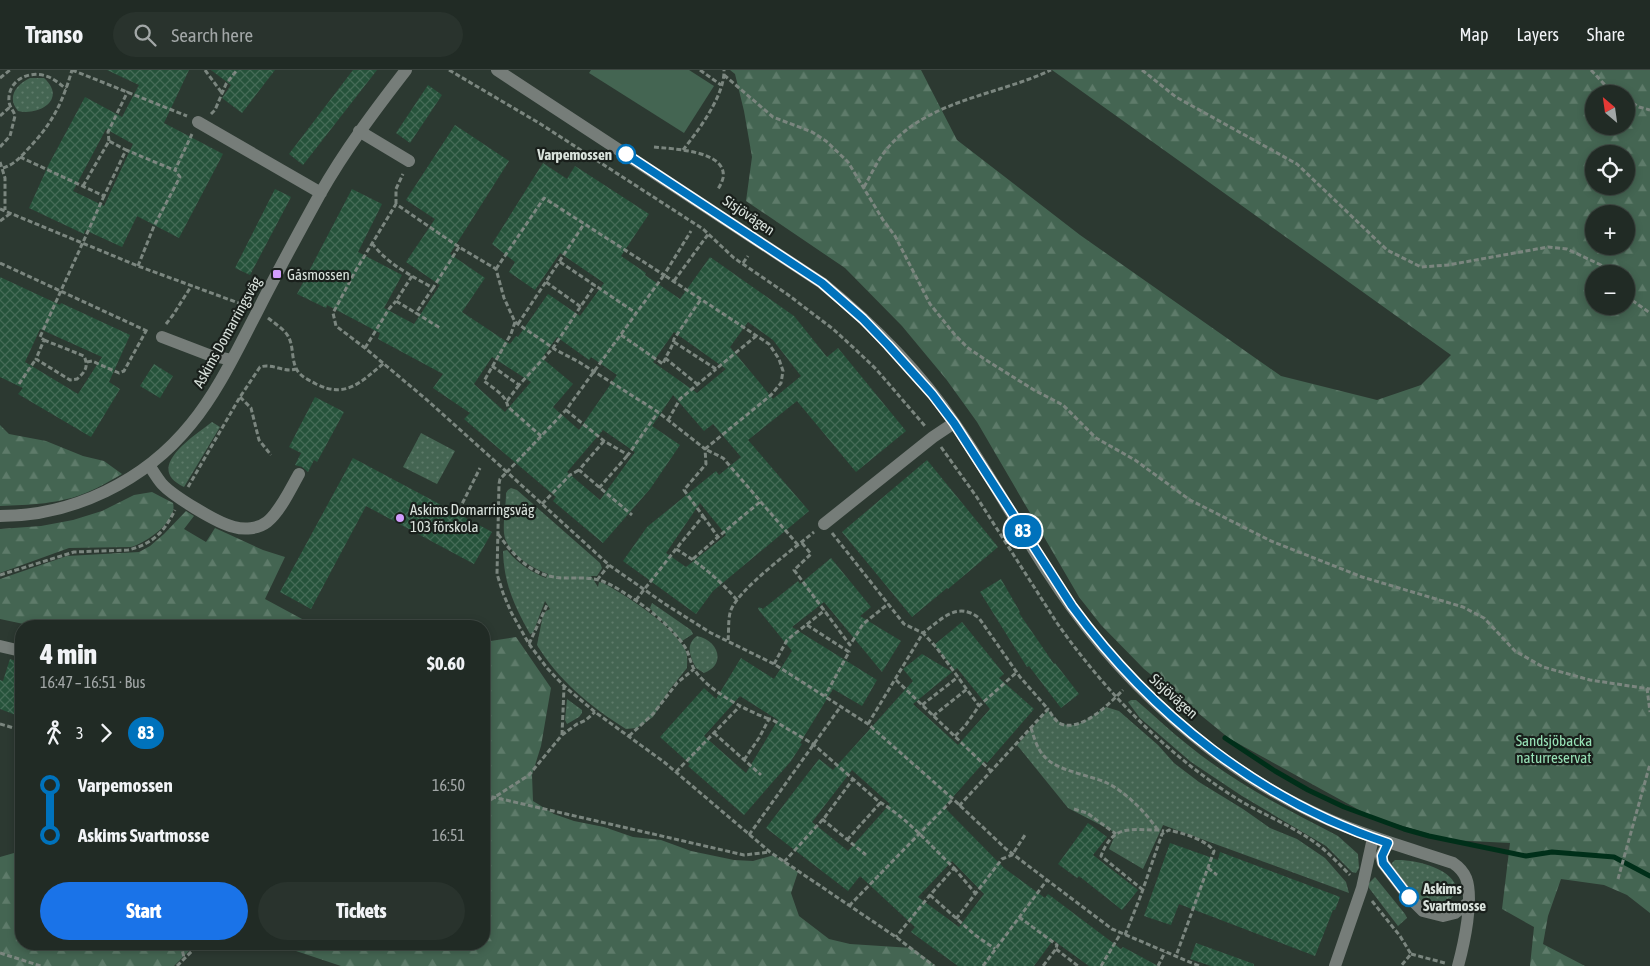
<!DOCTYPE html>
<meta charset="utf-8">
<style>
body{margin:0;font-family:"Asap Condensed",sans-serif;background:#29332d;color:#f1f3f6;height:100vh;display:flex;flex-direction:column;font-size:19px;white-space:nowrap}
*{box-sizing:border-box;margin:0}
p{font-size:16px;color:#a2a7a7}
.icon{flex:none;width:28px;height:28px;fill:none;stroke:currentColor;stroke-width:2;stroke-linecap:round;stroke-linejoin:round}
.map{position:relative;flex:1;overflow:hidden}
.panel{position:absolute;left:15px;top:550px;width:475px;height:330px;display:flex;flex-direction:column;background:#212b25;border-radius:20px;box-shadow:0 2px 8px #0003,0 0 0 1px #3e4742}
.panel>*{flex:none}
.badge{padding:0 10px;border-radius:16px;font-size:18px;line-height:32px}
.needle{width:32px;rotate:331deg}
.tools{position:absolute;left:1585px;top:15px;display:grid;gap:10px}
.tools a{display:grid;place-items:center;width:50px;height:50px;border-radius:50%;background:#212b25;box-shadow:0 2px 8px #0003,0 0 0 1px #3e4742;font-size:25px}
.map>.badge{position:absolute;translate:-50% -50%;box-shadow:0 0 0 2px #fff}
.legs{display:flex;align-items:center;gap:8px;height:55px;padding:0 25px;font-size:16px}
.legs p{margin-inline-start:auto}
.overview{display:flex;align-items:center;justify-content:space-between;height:85px;padding:0 25px}
h1{font-size:28px;font-weight:800;line-height:38px}
.action{display:flex;gap:10px;margin-top:auto;padding:10px 25px}
.action a{flex:1;height:58px;border-radius:30px;background:#1a73e8;color:#fff;font-size:20px;font-weight:800;line-height:58px;text-align:center}
.action a+a{background:#29332d;color:#f1f3f6}
ul{padding:0 25px;list-style:none}
li{display:flex;align-items:center;gap:18px;height:50px;font-size:19px}
li i{display:grid;place-items:center;width:8px;height:100%;margin:0 6px;background:currentColor}
li i::after{content:'';width:12px;height:12px;margin:-6px;border:4px solid;border-radius:50%;background:#212b25}
li p{margin-inline-start:auto}
li:first-child i{background:linear-gradient(#0000 50%,currentColor 0)}
li:last-child i{background:linear-gradient(currentColor 50%,#0000 0)}
header{display:flex;align-items:center;gap:30px;box-sizing:border-box;height:70px;padding:0 25px;background:#212b25;border-bottom:1px solid #3e4742}
header strong{font-size:24px}
nav{display:flex;gap:28px;margin-inline-start:auto;font-size:18px}
.search{width:350px;height:45px;background:#29332d;display:flex;align-items:center;gap:12px;box-sizing:border-box;padding:0 18px;border-radius:28px;color:#a2a7a7;font-size:19px}
.map>svg:first-child{display:block}
.green{fill:url(#green-dots)}
.forest{fill:url(#forest-firs);fill-rule:evenodd}
.pitch{fill:#446552}
.lines{fill:none;stroke-linecap:round;stroke-linejoin:round}
.stream{stroke:#002f19;stroke-width:5}
.building{fill:url(#building-cross-hatch);fill-rule:evenodd}
.path{stroke:#7b867f;stroke-width:3;stroke-dasharray:5 2.5;stroke-linecap:butt}
.minor{stroke:#767d79;stroke-width:12}
.line-1-casing{stroke:#fff;stroke-width:11}
.line-1{stroke:#0072bc;stroke-width:8}
.stop-1-dot{fill:#fff;stroke:#0072bc;stroke-width:2.5}
.poi-dot{fill:#d29dfd;stroke:#191f1b;stroke-width:2}
.labels{text-anchor:middle;dominant-baseline:central;stroke-width:4.5;stroke-linejoin:round;paint-order:stroke}
.stop-label{font-size:15px;font-weight:bold;fill:#d9e2dc;stroke:#191f1b;text-anchor:end}
.street-label{font-size:15px;fill:#d9e2dc;stroke:#191f1b}
.poi-label{font-size:15px;fill:#d9e2dc;stroke:#191f1b;text-anchor:start}
.park-label{font-size:15px;fill:#97e1b6;stroke:#191f1b}
</style>
<header>
<strong>Transo</strong>
<div class="search"><svg class="icon" aria-label="search" viewBox="0 0 24 24"><circle cx="10" cy="10" r="6"/><path d="M15 15l6 6"/></svg>Search here</div>
<nav><a>Map</a><a>Layers</a><a>Share</a></nav>
</header>
<div class="map">
<svg width="1650" height="896" viewBox="0 0 1650 896">
<defs>
<pattern id="green-dots" width="8" height="8" patternUnits="userSpaceOnUse" patternTransform="scale(1.25)"><rect width="8" height="8" fill="#446552"/><path d="M2 2h.1M6 6h.1" fill="none" stroke="#5e7b6a" stroke-width="1.8" stroke-linecap="round"/></pattern>
<pattern id="forest-firs" width="22" height="20" patternUnits="userSpaceOnUse" patternTransform="scale(1.25)"><rect width="22" height="20" fill="#446552"/><path d="M5 1l3.5 6h-7zM16 11l3.5 6h-7z" fill="#5e7b6a"/></pattern>
<pattern id="building-cross-hatch" width="8" height="8" patternUnits="userSpaceOnUse" patternTransform="scale(1.25)"><rect width="8" height="8" fill="#26533b"/><path d="M0 0l8 8M0 8l8-8" fill="none" stroke="#456b57"/></pattern>
</defs>
<rect width="100%" height="100%" fill="#2c3931"/>
<path class="green" d="M 30,8 L 44,8 C 67,29 40,46 18,41 C 6,27 17,14 30,8 Z
M 212,352 L 220,357 L 184,417 C 143,398 194,366 212,352 Z
M 421,363 L 455,381 L 437,414 L 403,397 Z
M 511,418 L 517,420 L 600,493 L 602,498 L 597,506 L 591,506 L 598,517 L 599,512 L 603,513 C 627,526 671,554 685,579 C 688,584 687,592 687,598 L 670,619 L 653,647 L 637,658 L 626,659 C 591,637 559,611 537,575 L 543,545 L 546,541 L 550,539 L 545,531 L 533,563 L 530,564 C 514,535 504,514 503,481 L 507,480 C 517,493 531,502 546,508 L 548,504 C 532,498 506,483 504,463 C 503,450 506,436 506,423 L 508,420 Z
M 652,533 L 691,560 L 693,564 L 682,571 L 653,542 L 650,538 Z
M 697,566 C 718,570 727,594 704,603 L 696,598 C 690,586 685,575 697,566 Z
M 567,629 L 582,640 L 582,643 L 579,647 L 567,654 L 565,650 Z
M 1131,630 L 1136,630 C 1154,645 1170,661 1188,675 C 1233,712 1286,739 1338,766 L 1358,784 L 1359,798 L 1356,803 L 1352,802 L 1326,776 L 1242,726 L 1191,692 L 1140,648 L 1128,632 Z
M 1106,637 L 1119,641 L 1158,675 L 1174,693 L 1199,712 L 1243,739 L 1270,758 L 1297,769 L 1325,788 L 1346,812 L 1349,823 L 1163,755 L 1143,799 L 1109,779 L 1116,763 L 1068,738 L 1017,675 L 1048,640 C 1068,668 1083,652 1106,637 Z
M 1395,790 C 1414,789 1454,798 1457,820 C 1454,824 1451,830 1447,833 C 1427,849 1404,811 1393,798 L 1392,793 Z
M 1375,807 L 1405,844 L 1407,848 L 1398,856 L 1369,818 L 1368,814 Z"/>
<path class="forest" d="M 730,0 L 921,0 L 957,70 L 1080,165 L 1281,306 L 1377,330 L 1421,315 L 1451,285 L 1052,0 L 1650,0 L 1650,843 L 1627,825 L 1604,815 L 1561,809 L 1548,846 L 1543,874 L 1585,896 L 1530,896 L 1534,857 L 1502,839 L 1510,773 L 1449,770 L 1370,746 L 1230,669 L 1144,599 L 1101,555 L 1079,527 L 977,352 L 946,309 L 902,256 L 845,198 L 746,131 L 752,87 L 744,41 L 735,4 ZM 1594,24 L 1626,24 L 1626,56 L 1594,56 ZM 1594,84 L 1626,84 L 1626,116 L 1594,116 ZM 1594,144 L 1626,144 L 1626,176 L 1594,176 ZM 1594,204 L 1626,204 L 1626,236 L 1594,236 Z
M 0,355 L 9,364 L 46,371 L 83,386 L 104,391 L 122,404 C 111,410 100,417 88,422 C 61,434 29,435 0,436 Z
M 152,422 L 173,433 C 178,451 146,473 131,477 L 69,478 L 0,503 L 0,459 L 41,456 L 73,450 L 102,441 L 134,425 Z
M 186,441 L 194,446 L 184,459 L 206,472 L 215,458 L 263,480 L 285,487 L 265,529 L 315,556 L 33,556 L 0,549 L 0,509 L 67,486 L 139,482 L 150,476 L 164,464 Z
M 516,567 L 551,618 L 541,676 L 532,705 L 533,731 L 554,744 L 574,751 L 604,757 L 633,767 L 661,770 L 691,781 L 734,790 L 753,791 L 774,785 L 798,802 L 791,823 L 799,846 L 829,869 L 850,874 L 912,878 L 936,896 L 341,896 L 275,874 L 484,874 L 484,572 Z
M 21,781 L 21,874 L 187,874 L 193,877 L 174,896 L 0,896 L 0,787 Z"/>
<path class="pitch" d="M 591,0 L 689,0 L 714,16 L 684,63 L 589,3 Z"/>
<g class="lines">
<path class="stream" d="M 1225,668 L 1275,701 L 1308,720 L 1344,737 L 1404,759 L 1429,766 L 1526,786 L 1552,782 L 1614,787 L 1650,806"/>
</g>
<path class="building" d="M 107,0 L 189,0 L 164,53 L 223,84 L 179,168 L 137,146 L 122,177 L 85,160 L 84,164 L 29,138 L 49,94 L 85,27 L 122,47 L 139,15 ZM 106,59 L 133,74 L 104,136 L 73,121 Z
M 211,0 L 275,0 L 242,43 L 222,28 L 231,15 Z
M 353,0 L 377,0 L 303,95 L 289,84 Z
M 428,15 L 442,25 L 410,73 L 396,63 Z
M 455,55 L 509,91 L 450,184 L 485,208 L 462,242 L 510,274 L 516,266 L 518,267 L 548,224 L 580,246 L 604,213 L 560,183 L 535,220 L 509,202 L 515,192 L 492,174 L 543,93 L 567,109 L 575,96 L 649,144 L 621,186 L 646,203 L 645,205 L 680,229 L 710,187 L 794,246 L 827,287 L 838,278 L 906,361 L 856,402 L 797,331 L 748,370 L 809,441 L 713,521 L 696,544 L 623,491 L 647,457 L 716,401 L 719,405 L 741,387 L 713,354 L 704,361 L 673,325 L 652,356 L 680,375 L 650,419 L 603,473 L 553,431 L 556,427 L 464,349 L 470,343 L 433,318 L 443,304 L 378,269 L 380,263 L 327,235 L 326,238 L 297,224 L 352,119 L 382,134 L 358,182 L 402,205 L 384,238 L 414,254 L 440,215 L 406,192 L 435,149 L 406,130 ZM 748,252 L 773,270 L 801,306 L 773,329 L 730,277 ZM 674,262 L 726,299 L 697,323 L 653,292 ZM 557,267 L 589,290 L 591,287 L 617,305 L 579,360 L 553,337 L 573,314 L 542,288 ZM 492,287 L 531,312 L 505,342 L 474,314 ZM 603,360 L 635,382 L 600,430 L 567,402 ZM 700,433 L 726,465 L 686,497 L 666,483 Z
M 275,119 L 291,127 L 250,205 L 235,198 Z
M 0,207 L 60,235 L 61,233 L 130,265 L 109,312 L 120,319 L 91,367 L 18,324 L 23,318 L 0,307 ZM 40,259 L 102,287 L 78,324 L 25,292 Z
M 154,294 L 173,306 L 160,328 L 140,316 Z
M 315,327 L 344,342 L 317,392 L 314,390 L 308,402 L 302,397 L 295,395 L 301,383 L 289,377 Z
M 353,388 L 492,462 L 474,494 L 366,436 L 311,539 L 280,522 Z
M 927,390 L 998,477 L 948,519 L 947,518 L 912,547 L 842,462 Z
M 831,488 L 871,537 L 860,546 L 901,571 L 882,602 L 824,532 L 792,557 L 877,610 L 862,636 L 833,619 L 800,673 L 802,674 L 791,691 L 744,745 L 688,696 L 690,694 L 660,667 L 704,618 L 716,629 L 741,588 L 774,609 L 792,581 L 758,539 L 759,537 L 763,539 L 798,511 L 800,514 ZM 740,626 L 778,650 L 746,703 L 704,666 Z
M 1001,509 L 1020,542 L 1019,543 L 1054,594 L 1055,593 L 1079,624 L 1061,638 L 1029,596 L 1027,597 L 980,522 Z
M 962,552 L 1004,604 L 999,608 L 1034,639 L 987,693 L 985,691 L 944,737 L 1004,798 L 1045,828 L 1048,824 L 1121,879 L 1123,877 L 1158,896 L 1089,896 L 1053,870 L 1034,896 L 958,896 L 911,862 L 915,857 L 860,806 L 848,821 L 766,758 L 819,689 L 833,700 L 913,611 L 903,599 L 922,584 L 952,602 L 913,634 L 958,675 L 990,639 L 957,598 L 955,600 L 934,575 ZM 852,700 L 890,734 L 848,781 L 812,752 ZM 952,791 L 984,824 L 959,857 L 918,827 Z
M 10,589 L 21,593 L 15,615 L 21,617 L 21,647 L 0,639 L 0,610 L 3,611 Z
M 1088,753 L 1107,767 L 1093,785 L 1138,820 L 1122,840 L 1079,806 L 1077,808 L 1058,794 Z
M 1170,773 L 1218,790 L 1220,782 L 1340,827 L 1335,840 L 1333,840 L 1315,886 L 1179,834 L 1171,855 L 1144,846 Z
M 1196,873 L 1254,894 L 1254,896 L 1211,896 L 1190,889 Z"/>
<g class="lines">
<path class="path" d="M 72,0 L 187,46
M 205,0 L 222,23
M 449,0 L 539,53 L 703,159 L 734,188 L 787,224 L 833,259 L 855,279 L 876,299 L 925,356
M 700,0 L 721,15
M 1142,0 L 1176,27 L 1297,94 L 1387,180 L 1421,197 L 1448,195 L 1548,177 L 1567,179 L 1601,195 L 1608,204
M 1591,0 L 1605,15 L 1619,24
M 724,5 L 773,47 L 812,62 L 826,71 L 848,92 L 883,150 L 895,166 L 930,234 L 955,265 L 968,278 L 986,290 L 1034,320 L 1063,335 L 1096,368 L 1135,390 L 1190,430 L 1271,471 L 1362,507 L 1463,537 L 1484,548 L 1515,581 L 1543,597 L 1590,610 L 1650,619
M 0,8 L 10,0
M 1626,29 L 1639,37 L 1650,40
M 211,44 L 215,40 L 226,14 L 237,0
M 0,46 L 10,37
M 109,71 L 108,62 L 128,21
M 0,77 L 10,66 L 15,46 C 14,41 10,38 9,32 C 7,11 28,0 46,6 C 53,8 60,14 66,19
M 654,77 C 671,79 728,80 723,108 C 722,112 720,116 718,119
M 683,80 C 698,61 725,25 724,0
M 20,87 L 104,126 L 126,80 L 174,100
M 0,92 L 5,108 L 5,140
M 3,98 C 13,95 20,88 27,80 C 52,54 62,34 72,0
M 83,116 L 109,71 L 126,80
M 864,117 C 871,105 877,91 886,80 C 926,30 996,26 1051,0
M 396,134 L 396,119 L 403,104
M 0,139 L 138,196 L 244,235
M 0,151 L 11,143
M 372,173 C 387,194 412,206 433,218 L 459,177
M 560,192 L 636,243
M 0,193 L 149,262
M 743,193 L 748,186
M 138,196 L 154,156 L 180,107 L 175,100 L 192,64
M 496,199 L 544,128 L 664,205 L 691,161
M 412,206 L 396,231 L 416,243
M 674,211 L 709,163
M 546,212 L 581,237
M 433,218 L 416,243 L 440,258
M 1626,226 L 1650,243
M 268,248 C 274,253 284,259 288,266 C 294,276 291,290 297,300 C 301,307 309,310 316,314 C 346,329 361,312 384,293
M 515,252 L 511,264 L 484,311 C 493,318 506,325 508,337 L 541,366
M 166,254 L 173,245 L 192,215
M 518,254 L 584,154
M 621,265 L 663,294 C 666,285 673,277 674,269 L 701,229
M 44,270 L 84,286 C 89,297 85,302 77,309 L 70,310 L 36,289 L 44,270 L 40,267 L 104,126
M 674,272 L 716,299 L 756,266
M 365,278 L 389,239 L 396,231
M 665,288 L 697,314
M 87,292 L 92,291 L 119,303 L 124,301 L 146,261
M 492,296 L 519,315 L 553,278 L 595,215
M 19,314 L 36,289
M 240,327 L 251,338 L 259,370 L 271,385
M 507,331 L 519,315
M 566,340 L 604,371 L 628,385 L 658,342
M 668,350 L 680,329 L 716,299
M 604,371 L 579,400 L 632,445
M 941,377 L 976,426 L 1057,553 C 1104,620 1162,680 1231,725 C 1258,743 1290,754 1317,774 C 1329,783 1339,794 1350,805
M 188,417 L 240,327 L 260,297 C 273,293 284,303 296,299
M 599,418 L 628,385
M 542,434 L 570,405 L 579,400
M 459,440 L 480,398
M 703,446 L 718,467 L 761,431
M 832,463 L 904,554 L 923,563 C 942,549 957,531 979,548 L 1020,607 L 1048,639
M 498,464 C 515,487 533,508 565,508 C 576,508 591,507 602,511 C 613,515 623,522 632,528 C 650,539 674,560 685,577 C 690,585 690,594 696,602 C 711,622 745,640 769,649
M 802,473 L 811,484 L 794,500 L 850,575 L 863,554 L 888,534
M 798,475 L 723,388 L 705,379 L 771,325 L 781,313 L 783,301 L 779,289 L 769,274 L 664,205 L 566,340 L 507,402 L 609,495 L 665,534 L 711,563 L 774,594 L 868,654 L 953,729 L 1006,779 L 1112,859 L 1199,896
M 693,489 L 718,467
M 0,505 L 74,482 L 128,480 C 153,474 164,462 175,440
M 597,510 L 609,495
M 636,530 L 676,479
M 737,530 C 719,509 699,493 676,479 L 703,446 L 684,420 L 706,394 L 705,379 L 658,342 L 579,292 L 556,280 L 515,252 L 504,228 L 496,199 L 459,177 L 396,134 L 356,200 L 333,243 L 336,256 L 365,278 L 427,330 L 507,402 L 500,409 L 499,414 L 497,504 L 503,523 L 511,542 L 529,574 L 547,598 L 564,616 L 595,642 L 664,692 L 770,782 L 896,867 L 934,896
M 807,555 L 849,582 L 825,626
M 728,570 C 729,562 728,551 730,543 C 735,521 795,478 814,462
M 529,574 L 547,535
M 774,594 L 787,570 L 825,540
M 896,610 L 992,702
M 1647,618 L 1650,642
M 922,635 L 958,607
M 933,646 L 967,619
M 0,654 L 21,660
M 868,654 L 923,563 L 936,577 L 979,636
M 1031,658 C 1034,667 1037,679 1044,686 C 1056,701 1090,705 1107,713 C 1127,723 1145,742 1158,760
M 714,663 L 761,705
M 562,665 L 564,617
M 629,666 L 653,644 L 677,613 L 694,599
M 955,666 L 965,656 L 979,636 L 1017,602
M 744,690 L 759,668 L 769,649 L 771,649 L 813,674 L 878,731 C 907,748 930,775 954,798 L 930,825 L 896,867
M 676,702 L 740,636
M 484,725 L 744,785 L 770,782
M 484,734 L 529,705 L 562,665 L 577,654 L 586,650 L 595,642
M 959,736 L 1048,639 C 1052,645 1055,651 1061,654 C 1082,662 1110,633 1123,620
M 1074,739 L 1087,743 L 1116,764
M 822,749 L 866,785
M 749,765 L 841,636
M 847,770 L 881,732
M 784,792 L 825,747 L 853,709
M 954,798 L 975,823
M 1208,798 L 1217,805
M 1618,809 L 1650,694
M 1143,820 L 1101,786 C 1113,754 1130,760 1158,760 L 1164,761
M 930,825 L 975,865 L 995,879
M 1372,831 L 1400,866 L 1411,884 L 1401,896
M 849,836 L 953,729
M 1019,847 L 1057,875 L 1056,879 L 1043,896
M 956,849 L 1002,789 L 1012,785 L 1025,765
M 1125,865 L 1141,825 L 1162,764 L 1169,760 C 1182,763 1205,769 1214,781 L 1176,886
M 181,874 L 184,888
M 1056,879 L 1078,896
M 0,883 L 41,896
M 1411,884 L 1445,893
M 177,896 L 199,874
M 983,896 L 1047,810
M 1101,896 L 1121,863
M 1158,896 L 1165,882"/>
<path class="minor" d="M 497,0 L 822,213 C 871,253 919,301 955,354 C 1003,423 1040,500 1093,565 C 1148,634 1229,702 1308,740 C 1354,763 1405,777 1453,793 C 1459,797 1463,801 1466,808 C 1474,829 1464,874 1458,896
M 198,52 L 321,123
M 359,61 L 409,91
M 162,267 L 209,285 L 232,290
M 149,395 C 153,401 157,408 162,414 C 173,426 217,453 234,457 C 244,460 258,459 267,452 C 280,442 291,418 299,404
M 0,446 C 73,446 145,411 191,354 C 218,321 236,282 256,244 C 276,204 298,164 320,124 C 345,80 375,40 406,0
M 824,454 L 933,367 L 954,353
M 0,576 L 21,581
M 1388,773 L 1381,786 L 1383,793 L 1409,827 L 1423,841 L 1443,846 L 1455,843 L 1469,832
M 1335,896 L 1362,818 L 1373,768"/>
</g>
<g class="lines">
<g class="line-1-casing">
<path id="line-1" d="M 626,84 L 822,213 L 863,249 L 888,275 L 932,324 L 954,353 L 1072,536 C 1151,644 1260,731 1388,773 L 1382,786 L 1383,793 L 1409,827"/>
</g>
<use href="#line-1" class="line-1"/>
</g>
<g class="stop-1-dot">
<circle cx="626" cy="84" r="9"/>
<circle cx="1409" cy="827" r="9"/>
</g>
<g class="poi-dot">
<rect x="272" y="199" width="10" height="10" rx="2.5"/>
<circle cx="400" cy="448" r="5"/>
</g>
<g class="labels">
<g class="stop-label">
<text x="612" y="84">Varpemossen</text>
<text x="1423" y="818" text-anchor="start">Askims<tspan x="1423" dy="17">Svartmosse</tspan></text>
</g>
<g class="street-label">
<text transform="translate(749 145) rotate(34)">Sisjövägen</text>
<text transform="translate(227 262) rotate(-61)">Askims Domarringsväg</text>
<text transform="translate(1174 626) rotate(42)">Sisjövägen</text>
</g>
<g class="poi-label">
<text x="287" y="204">Gåsmossen</text>
<text x="410" y="439">Askims Domarringsväg<tspan x="410" dy="17">103 förskola</tspan></text>
</g>
<g class="park-label">
<text x="1554" y="670">Sandsjöbacka<tspan x="1554" dy="17">naturreservat</tspan></text>
</g>
</g>
</svg>
<div class="tools">
<a><svg class="needle" viewBox="-14 -14 28 28"><path d="M0-13l5 13h-10z" fill="#e53935"/><path d="M0 13l5-13h-10z" fill="#a2a7a7"/></svg></a>
<a><svg class="icon" aria-label="locate" viewBox="0 0 24 24"><circle cx="12" cy="12" r="6"/><path d="M12 2v4M12 18v4M2 12h4M18 12h4"/></svg></a>
<a>+</a>
<a>−</a>
</div>
<b class="badge" style="left:1023px;top:461px;background:#0072bc;color:#fff">83</b>
<section class="panel">
<div class="overview"><div><h1>4 min</h1><p>16:47 – 16:51 · Bus</p></div><b>$0.60</b></div>
<div class="legs"><svg class="icon" aria-label="walk" viewBox="0 0 24 24"><circle cx="13" cy="4" r="2"/><path d="M13 8l-2 6 4 7M11 14l-3 7M7 12l3-4h3l4 4"/></svg>3<svg class="icon" aria-label="forward" viewBox="0 0 24 24"><path d="M9 5l7 7-7 7"/></svg><b class="badge" style="background:#0072bc;color:#fff">83</b></div>
<ul>
<li><i style="color:#0072bc"></i><b>Varpemossen</b><p>16:50</p></li>
<li><i style="color:#0072bc"></i><b>Askims Svartmosse</b><p>16:51</p></li>
</ul>
<div class="action"><a>Start</a><a>Tickets</a></div>
</section>
</div>
